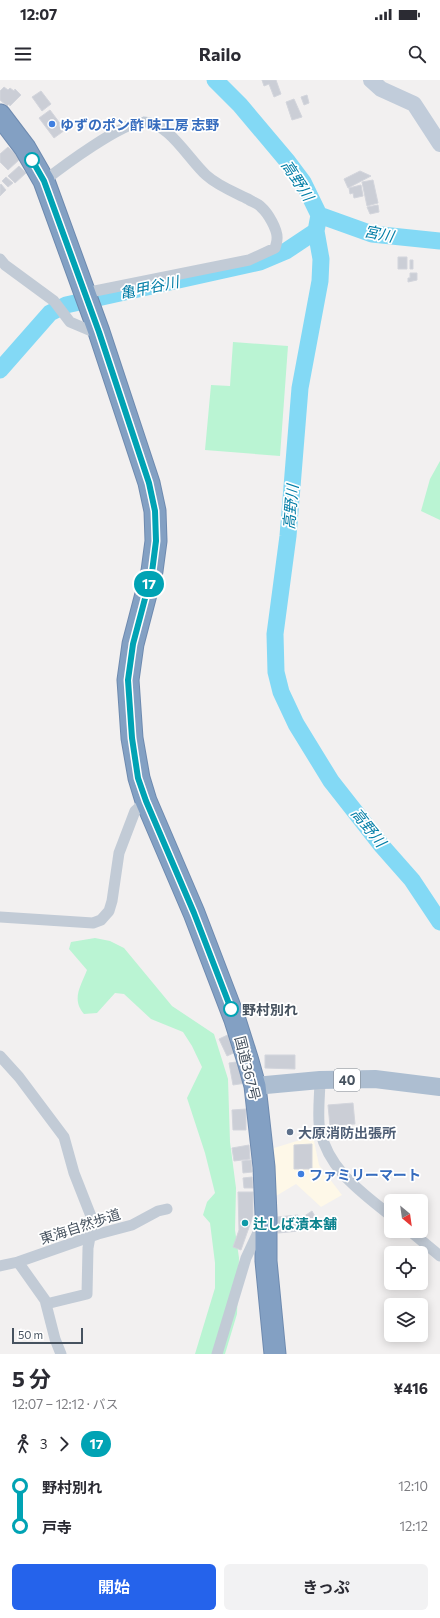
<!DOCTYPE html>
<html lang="ja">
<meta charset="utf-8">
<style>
body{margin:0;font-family:Commissioner,"Noto Sans JP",sans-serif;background:#f2f2f3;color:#2b2b33;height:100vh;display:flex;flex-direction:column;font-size:15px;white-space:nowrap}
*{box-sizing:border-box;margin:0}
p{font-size:13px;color:#7c7c81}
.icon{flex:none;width:22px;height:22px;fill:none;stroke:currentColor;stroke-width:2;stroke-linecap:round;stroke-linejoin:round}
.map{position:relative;height:1274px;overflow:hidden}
.sheet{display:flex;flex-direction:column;background:#fff;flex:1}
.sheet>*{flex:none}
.badge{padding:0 8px;border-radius:13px;font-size:14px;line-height:26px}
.needle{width:26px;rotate:151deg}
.fabs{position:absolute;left:384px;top:1114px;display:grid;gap:8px}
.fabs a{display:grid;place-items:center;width:44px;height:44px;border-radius:6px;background:#fff;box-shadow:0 2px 10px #0003;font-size:20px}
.scale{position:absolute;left:12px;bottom:10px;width:71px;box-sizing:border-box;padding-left:4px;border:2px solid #46525f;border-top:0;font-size:11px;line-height:14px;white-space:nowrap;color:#46525f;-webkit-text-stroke:3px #fff;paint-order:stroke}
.map>.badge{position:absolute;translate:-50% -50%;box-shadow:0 0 0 2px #fff}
.legs{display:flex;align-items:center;gap:6px;height:44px;padding:0 12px;font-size:13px}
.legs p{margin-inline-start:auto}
.summary{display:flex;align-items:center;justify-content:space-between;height:68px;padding:0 12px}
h1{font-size:22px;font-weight:700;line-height:30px}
.primary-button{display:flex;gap:8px;margin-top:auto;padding:8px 12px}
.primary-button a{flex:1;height:46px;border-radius:6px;background:#2563eb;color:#fff;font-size:16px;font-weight:700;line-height:46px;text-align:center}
.primary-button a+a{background:#f2f2f3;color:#2b2b33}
ul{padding:0 12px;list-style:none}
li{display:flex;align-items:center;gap:14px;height:40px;font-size:15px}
li i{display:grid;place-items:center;width:6px;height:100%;margin:0 5px;background:currentColor}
li i::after{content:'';width:10px;height:10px;margin:-5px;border:3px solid;border-radius:50%;background:#fff}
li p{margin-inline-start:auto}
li:first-child i{background:linear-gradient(#0000 50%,currentColor 0)}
li:last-child i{background:linear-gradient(currentColor 50%,#0000 0)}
.status{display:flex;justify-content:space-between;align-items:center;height:28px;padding:0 20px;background:#fff;direction:ltr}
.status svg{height:11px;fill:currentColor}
header{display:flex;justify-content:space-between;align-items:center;height:52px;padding:0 12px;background:#fff;font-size:18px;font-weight:700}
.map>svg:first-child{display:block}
.commercial{fill:#fef8e8}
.green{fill:#baf4d3}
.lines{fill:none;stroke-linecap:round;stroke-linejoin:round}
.river{stroke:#83d9f5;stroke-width:17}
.building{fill:#cbced6;stroke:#d3d5dc}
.highway-casing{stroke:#6e8aaf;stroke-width:23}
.street{stroke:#c2cbd6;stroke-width:11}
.secondary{stroke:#c1ccda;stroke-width:16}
.primary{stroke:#adbed1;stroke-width:18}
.highway{stroke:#83a0c3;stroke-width:21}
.line-1-casing{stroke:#fff;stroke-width:9}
.line-1{stroke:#00a3b4;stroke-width:6}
.shop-dot{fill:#3f7fe0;stroke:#fff;stroke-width:1.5}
.stop-1-dot{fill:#fff;stroke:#00a3b4;stroke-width:2}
.service-dot{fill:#5c6f8a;stroke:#fff;stroke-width:1.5}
.culture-dot{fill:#0f9aa8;stroke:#fff;stroke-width:1.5}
.labels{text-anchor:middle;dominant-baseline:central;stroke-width:3.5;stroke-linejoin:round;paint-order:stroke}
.shield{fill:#fff;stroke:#7e868f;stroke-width:1}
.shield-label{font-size:13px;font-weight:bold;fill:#46525f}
.shop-label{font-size:14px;font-weight:bold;fill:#366cbe;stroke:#fff;text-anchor:start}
.stop-label{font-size:14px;font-weight:bold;fill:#46525f;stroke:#fff;text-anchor:start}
.street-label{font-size:14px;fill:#46525f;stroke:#fff}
.service-label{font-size:14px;font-weight:bold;fill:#4e5e75;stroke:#fff;text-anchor:start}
.culture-label{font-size:14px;font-weight:bold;fill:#0d838f;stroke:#fff;text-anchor:start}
.water-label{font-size:15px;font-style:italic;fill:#027ea7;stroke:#fff}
</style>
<div class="status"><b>12:07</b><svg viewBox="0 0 49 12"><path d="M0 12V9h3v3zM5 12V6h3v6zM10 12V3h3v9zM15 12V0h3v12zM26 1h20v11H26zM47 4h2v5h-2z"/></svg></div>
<header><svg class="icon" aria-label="menu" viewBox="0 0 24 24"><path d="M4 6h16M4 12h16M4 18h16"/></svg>Railo<svg class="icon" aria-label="search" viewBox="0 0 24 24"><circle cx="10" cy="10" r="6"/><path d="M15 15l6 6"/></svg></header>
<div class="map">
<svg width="440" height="1274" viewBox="0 0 440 1274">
<rect width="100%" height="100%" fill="#f2f0f0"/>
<path class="commercial" d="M 313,1056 L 319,1085 L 342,1115 L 321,1127 L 296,1104 L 276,1116 L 274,1068 Z"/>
<path class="green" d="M 233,262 L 288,266 L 280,376 L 205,370 L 211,305 L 230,306 Z
M 440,381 L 440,440 L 421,431 L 430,399 Z
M 95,858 L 110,861 L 124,868 L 172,926 L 214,954 L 228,999 L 230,1062 L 236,1108 L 235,1150 L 239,1178 L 237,1234 L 225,1274 L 195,1274 L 215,1208 L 215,1183 L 210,1143 L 203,1135 L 207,1122 L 215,1113 L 205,1073 L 187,1018 L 202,987 L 192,966 L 183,952 L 151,939 L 124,914 L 115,913 L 97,933 L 84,934 C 71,919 81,906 87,890 L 69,869 L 71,862 Z"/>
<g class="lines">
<path class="river" d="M 215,0 L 240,25 L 288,82 L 303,102 L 319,135 L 316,151 L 321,179 L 320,201 L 300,308 L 288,456 L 275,554 L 276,592 L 281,612 L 296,644 L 331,701 L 382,766 L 412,800 L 440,842
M 319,135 L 372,154 L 440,161
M 0,290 L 50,233 L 66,225 L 260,182 L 286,171 L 316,151"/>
</g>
<path class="building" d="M 262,0 L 276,0 L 281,14 L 274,17 L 269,4 L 264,6 Z
M 4,7 L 8,10 L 10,8 L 14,11 L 15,9 L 21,15 L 10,26 L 9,24 L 7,26 L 0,20 L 0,11 Z
M 41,11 L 51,24 L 42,31 L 32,17 Z
M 307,15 L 309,23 L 304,25 L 301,17 Z
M 294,19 L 302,37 L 292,40 L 286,22 Z
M 50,30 L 65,50 L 54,58 L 39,38 Z
M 8,67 L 20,79 L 8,90 L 0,82 L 0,74 Z
M 19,86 L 26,93 L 15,103 L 8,96 Z
M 360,91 L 371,96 L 348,108 L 344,99 Z
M 6,97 L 13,103 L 8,107 L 2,101 Z
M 373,100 L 378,123 L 367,126 L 362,102 Z
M 1,104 L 6,110 L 0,116 L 0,105 Z
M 361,105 L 363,116 L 354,118 L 353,113 L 350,114 L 349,108 Z
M 378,125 L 379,132 L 370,134 L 367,127 Z
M 398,177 L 407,177 L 407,189 L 398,189 Z
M 410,180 L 413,180 L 413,189 L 410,189 Z
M 410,193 L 417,193 L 417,200 L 408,202 L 408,198 L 410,198 Z
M 232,953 L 240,970 L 227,976 L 219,959 Z
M 265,975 L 295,975 L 295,989 L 265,988 Z
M 243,981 L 246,1003 L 233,1005 L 229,983 Z
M 353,1023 L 355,1044 L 330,1046 L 328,1025 Z
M 246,1029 L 246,1050 L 233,1050 L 232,1030 Z
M 312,1064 L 312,1089 L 294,1089 L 294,1065 Z
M 249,1065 L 250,1079 L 234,1081 L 232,1068 Z
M 251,1080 L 252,1092 L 243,1093 L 242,1081 Z
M 252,1097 L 253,1108 L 244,1108 L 243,1098 Z
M 238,1112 L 253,1112 L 253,1136 L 241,1170 L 233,1167 L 239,1150 Z
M 312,1131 L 317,1140 L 305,1147 L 300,1139 Z
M 298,1135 L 299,1151 L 278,1153 L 277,1137 Z"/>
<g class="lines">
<g class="highway-casing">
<path id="highway" d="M 0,35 L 25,68 L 44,101 L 99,252 L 149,403 L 155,431 L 156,461 L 152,491 L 133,564 L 128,600 L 132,658 L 139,698 L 146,721 L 194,833 L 235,940 L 248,981 L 255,1006 L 264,1087 L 266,1135 L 266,1181 L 275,1274"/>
</g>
<path class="street" d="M 44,101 C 62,87 122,42 143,42 C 168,41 189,80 206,95 C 218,106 234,112 248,119 C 252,122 258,123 261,127 C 268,133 278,150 277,159 C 277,162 276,165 275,168 L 249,180 L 85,213
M 0,179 L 5,185 L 54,221 L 70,242 L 89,250 L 99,252
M 0,837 L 93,843 L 101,840 L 109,831 L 112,821 L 119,773 L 135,731 L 146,721
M 0,976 L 19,997 L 64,1057 L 74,1093 L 98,1154
M 320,1000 C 320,1012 317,1039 320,1050 C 329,1090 360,1111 391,1136
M 410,1151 L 440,1176
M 18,1182 L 45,1220 L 55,1259 L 61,1274
M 0,1186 L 18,1182 L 98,1154 L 132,1145 L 158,1131 L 167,1129
M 46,1224 L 87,1214 L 88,1168 L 90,1157
M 217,1274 L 246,1178 L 262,1144"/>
<path class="secondary" d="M 371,0 L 381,9 L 414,24 L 440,64"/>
<path class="primary" d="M 255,1006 L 320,1000 L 375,999 L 440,1007"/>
<use href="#highway" class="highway"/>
</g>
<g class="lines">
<g class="line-1-casing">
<path id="line-1" d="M 32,80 L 44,101 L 99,252 L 149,403 L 155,431 L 156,461 L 152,492 L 133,564 L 128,600 L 132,658 L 138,698 L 146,721 L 194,833 L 231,929"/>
</g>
<use href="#line-1" class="line-1"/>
</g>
<g class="shop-dot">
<circle cx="52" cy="44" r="4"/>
<circle cx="301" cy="1094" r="4"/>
</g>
<g class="stop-1-dot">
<circle cx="32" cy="80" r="7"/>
<circle cx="231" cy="929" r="7"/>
</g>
<circle class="service-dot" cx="290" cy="1052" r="4"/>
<circle class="culture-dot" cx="245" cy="1143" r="4"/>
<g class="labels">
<rect class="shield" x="334" y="989" width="26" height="22" rx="3"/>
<g class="shield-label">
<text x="347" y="1000">40</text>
</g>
<g class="shop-label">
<text x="60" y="44">ゆずのポン酢 味工房 志野</text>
<text x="309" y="1094">ファミリーマート</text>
</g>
<g class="stop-label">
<text x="242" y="929">野村別れ</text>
</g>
<g class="street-label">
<text transform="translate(248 988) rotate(76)">国道367号</text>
<text transform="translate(80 1146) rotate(-18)">東海自然歩道</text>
</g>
<g class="service-label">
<text x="298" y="1052">大原消防出張所</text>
</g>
<g class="culture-label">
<text x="253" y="1143">辻しば漬本舗</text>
</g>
<g class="water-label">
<text transform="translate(298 100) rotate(57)">高野川</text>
<text transform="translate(379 153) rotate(11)">宮川</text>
<text transform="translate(149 207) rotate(-12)">亀甲谷川</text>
<text transform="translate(290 427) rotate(-85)">高野川</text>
<text transform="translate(369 747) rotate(51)">高野川</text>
</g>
</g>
</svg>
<div class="fabs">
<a><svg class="needle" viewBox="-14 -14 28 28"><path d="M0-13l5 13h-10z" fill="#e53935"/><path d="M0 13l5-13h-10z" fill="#7c7c81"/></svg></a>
<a><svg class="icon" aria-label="locate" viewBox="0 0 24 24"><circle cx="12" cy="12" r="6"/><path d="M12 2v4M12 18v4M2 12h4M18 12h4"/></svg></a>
<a><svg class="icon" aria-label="layers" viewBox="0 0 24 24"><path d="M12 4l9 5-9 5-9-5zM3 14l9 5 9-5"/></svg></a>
</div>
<div class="scale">50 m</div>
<b class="badge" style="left:149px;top:504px;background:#00a3b4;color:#fff">17</b>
</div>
<section class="sheet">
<div class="summary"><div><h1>5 分</h1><p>12:07 – 12:12 · バス</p></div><b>¥416</b></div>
<div class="legs"><svg class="icon" aria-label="walk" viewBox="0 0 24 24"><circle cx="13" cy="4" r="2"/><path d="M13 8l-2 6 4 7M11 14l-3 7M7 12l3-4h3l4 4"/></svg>3<svg class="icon" aria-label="forward" viewBox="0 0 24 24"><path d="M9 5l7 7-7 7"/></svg><b class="badge" style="background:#00a3b4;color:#fff">17</b></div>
<ul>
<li><i style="color:#00a3b4"></i><b>野村別れ</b><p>12:10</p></li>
<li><i style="color:#00a3b4"></i><b>戸寺</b><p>12:12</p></li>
</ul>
<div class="primary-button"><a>開始</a><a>きっぷ</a></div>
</section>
